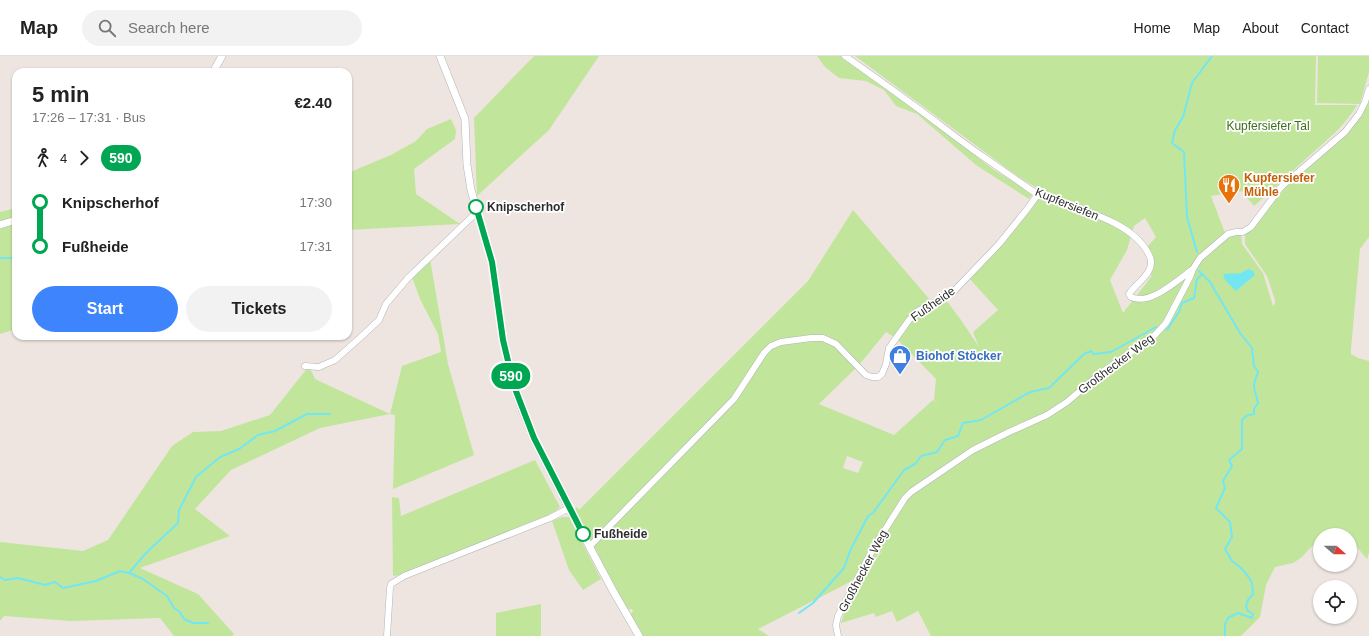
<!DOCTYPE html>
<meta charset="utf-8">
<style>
body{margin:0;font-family:Helvetica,sans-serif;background:#f2f2f2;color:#222;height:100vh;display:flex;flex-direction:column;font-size:15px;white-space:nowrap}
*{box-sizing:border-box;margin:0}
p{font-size:13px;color:#767676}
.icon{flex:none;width:22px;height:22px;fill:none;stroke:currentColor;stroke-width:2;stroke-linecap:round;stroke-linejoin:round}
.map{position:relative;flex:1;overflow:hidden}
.sheet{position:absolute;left:12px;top:12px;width:340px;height:272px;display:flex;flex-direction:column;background:#fff;border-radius:12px;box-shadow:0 1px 3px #0004}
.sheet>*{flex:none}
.badge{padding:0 8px;border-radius:13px;font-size:14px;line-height:26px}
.needle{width:26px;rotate:110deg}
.fabs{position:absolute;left:1313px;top:472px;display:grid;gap:8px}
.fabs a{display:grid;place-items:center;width:44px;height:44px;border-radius:50%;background:#fff;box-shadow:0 1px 3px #0004;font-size:20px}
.map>.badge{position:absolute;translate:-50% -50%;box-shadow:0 0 0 2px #fff}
.legs{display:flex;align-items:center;gap:6px;height:44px;padding:0 20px;font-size:13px}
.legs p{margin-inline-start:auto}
.head{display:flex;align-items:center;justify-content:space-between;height:68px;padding:0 20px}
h1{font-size:22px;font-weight:700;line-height:30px}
.action{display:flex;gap:8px;margin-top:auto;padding:8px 20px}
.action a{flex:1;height:46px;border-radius:24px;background:#3e85fd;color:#fff;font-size:16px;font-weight:700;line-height:46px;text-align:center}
.action a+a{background:#f2f2f2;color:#222}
ul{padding:0 20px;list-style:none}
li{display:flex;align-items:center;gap:14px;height:44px;font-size:15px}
li i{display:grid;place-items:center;width:6px;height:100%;margin:0 5px;background:currentColor}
li i::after{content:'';width:10px;height:10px;margin:-5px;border:3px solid;border-radius:50%;background:#fff}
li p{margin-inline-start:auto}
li:first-child i{background:linear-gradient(#0000 50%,currentColor 0)}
li:last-child i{background:linear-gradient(currentColor 50%,#0000 0)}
header{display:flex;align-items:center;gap:24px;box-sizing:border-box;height:56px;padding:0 20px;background:#fff;border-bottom:1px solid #e0e0e0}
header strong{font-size:19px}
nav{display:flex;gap:22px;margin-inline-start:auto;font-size:14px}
.search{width:280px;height:36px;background:#f2f2f2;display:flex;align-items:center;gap:10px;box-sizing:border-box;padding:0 14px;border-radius:22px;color:#767676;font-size:15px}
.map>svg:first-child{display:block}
.green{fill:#c2e59c;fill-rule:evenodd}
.water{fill:#72e7f1}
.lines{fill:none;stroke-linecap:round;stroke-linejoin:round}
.stream{stroke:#72e7f1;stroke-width:2}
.minor-casing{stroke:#b0b5bd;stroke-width:7}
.tertiary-casing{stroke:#b0b5bd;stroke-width:8}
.minor{stroke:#fff;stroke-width:6}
.tertiary{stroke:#fff;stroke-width:7}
.line-1-casing{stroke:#fff;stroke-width:9}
.line-1{stroke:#00a651;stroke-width:6}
.stop-1-dot{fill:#fff;stroke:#00a651;stroke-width:2}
.labels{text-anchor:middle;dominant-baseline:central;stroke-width:3.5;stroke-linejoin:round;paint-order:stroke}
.park-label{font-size:12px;fill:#3b6d1a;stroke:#fff}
.food-label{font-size:12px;font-weight:bold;fill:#c56008;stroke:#fff;text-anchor:start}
.street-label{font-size:12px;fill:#2d2d2d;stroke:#fff}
.stop-label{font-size:12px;font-weight:bold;fill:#2d2d2d;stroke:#fff;text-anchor:start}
.shop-label{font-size:12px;font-weight:bold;fill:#366cbe;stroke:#fff;text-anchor:start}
</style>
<header>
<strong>Map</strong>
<div class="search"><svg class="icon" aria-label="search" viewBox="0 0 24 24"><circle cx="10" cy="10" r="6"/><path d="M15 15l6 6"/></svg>Search here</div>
<nav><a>Home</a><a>Map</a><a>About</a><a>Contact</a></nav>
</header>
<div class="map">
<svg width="1369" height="580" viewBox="0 0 1369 580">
<rect width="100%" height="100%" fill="#eee5e0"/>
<path class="green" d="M 534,0 L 599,0 L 549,74 L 477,140 L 474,62 Z
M 817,0 L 841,0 L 919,55 L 994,114 L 1033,138 L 1029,143 L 976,109 L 917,58 L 896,50 L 884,34 L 866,25 L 839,22 L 825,11 Z
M 855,0 L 1316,0 L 1315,49 L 1357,49 C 1345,70 1327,84 1309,100 C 1290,117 1273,134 1254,150 L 1242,135 L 1211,140 L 1225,177 L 1225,183 L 1235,179 L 1241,178 L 1242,188 L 1263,217 L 1273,250 L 1275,248 L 1275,244 L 1267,220 L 1245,188 L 1245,178 L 1250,175 L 1291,125 L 1347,78 L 1361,60 L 1369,40 L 1369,181 L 1360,193 L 1351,293 L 1351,298 L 1358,302 L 1369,305 L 1369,497 L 1367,503 L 1350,483 L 1350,479 L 1346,479 L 1340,472 L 1329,479 L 1320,479 L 1320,485 L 1310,492 L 1302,501 L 1293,507 L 1275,511 L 1266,529 L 1260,561 L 1241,580 L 931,580 L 918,555 L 897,566 L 892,555 L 876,561 L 874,557 L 841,567 L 846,551 L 855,532 L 883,494 L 850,526 L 758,573 L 769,580 L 643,580 L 630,559 L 633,555 L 632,553 L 627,554 L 594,491 L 597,486 L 736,344 L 769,294 L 783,287 L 821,285 L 830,286 L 857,311 L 819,348 L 894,379 L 933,344 L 939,349 L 934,344 L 936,323 L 897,283 L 916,259 L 946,244 L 961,264 L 979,291 L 973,276 L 998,254 L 969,222 L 1037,144 L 1041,142 L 1043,136 L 1013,117 ZM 1145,162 L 1156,181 L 1148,190 L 1153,207 L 1151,221 L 1123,257 L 1110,224 L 1127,194 L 1134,170 ZM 1242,217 L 1255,219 L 1242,229 L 1223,219 ZM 847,400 L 863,406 L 858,417 L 843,412 Z
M 1318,0 L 1369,0 L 1369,16 L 1360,48 L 1317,47 Z
M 451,63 L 456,74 L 455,83 L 414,113 L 416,138 L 460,168 L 348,174 L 350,116 L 391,99 L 416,85 L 427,73 Z
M 16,152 L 16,273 L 0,278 L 0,156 Z
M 853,154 L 931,245 L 913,255 L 894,281 L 886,276 L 859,309 C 850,300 841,286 829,281 C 818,276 786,284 773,286 L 739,332 L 711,365 L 591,486 L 573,455 L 577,451 L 579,454 L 808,225 Z
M 430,203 L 448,308 L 474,399 L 393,433 L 395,359 L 390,358 L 320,372 L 231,414 L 195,453 L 230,480 L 140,512 L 198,538 L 234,578 L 232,580 L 174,580 L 160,562 L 71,565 L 4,560 L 0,565 L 0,486 L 83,495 L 108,484 L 172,390 L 193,376 L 221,375 L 270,359 L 309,310 L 315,323 L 390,358 L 402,310 L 441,296 L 438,278 L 420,243 L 412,221 Z
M 535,404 L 560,451 L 553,457 L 404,518 L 393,520 L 392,441 L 399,442 L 401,460 Z
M 562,461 L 569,461 L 601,523 L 583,534 L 569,514 L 552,465 Z
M 541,548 L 541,580 L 496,580 L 496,557 Z"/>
<path class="water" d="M 1248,213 L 1253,215 L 1255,219 L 1236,235 L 1225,224 L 1223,218 L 1241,217 Z"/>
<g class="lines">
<path class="stream" d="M 1197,196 L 1187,161 L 1184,96 L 1172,87 L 1175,74 L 1183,61 L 1192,27 L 1212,0
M 0,202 L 16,202
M 1199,215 L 1210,226 L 1240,277 L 1252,292 L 1254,310 L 1258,316 C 1257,321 1254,324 1254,330 C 1254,334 1257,342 1258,347 L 1254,353 L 1254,358 L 1246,360 L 1242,364 L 1242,393 L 1229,404 L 1232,410 L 1223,425 L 1225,432 L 1216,452 L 1230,466 L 1232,481 L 1225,493 L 1232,505 L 1240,511 L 1248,520 L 1252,527 L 1253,538 L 1248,544 L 1246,551 L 1248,555 L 1253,558 L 1252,562 L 1238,557 L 1228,562 L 1225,568 L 1225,580
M 1167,274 L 1179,256 L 1182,247 L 1194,242 L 1197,223 L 1202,218
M 129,517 L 143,523 L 167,540 L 174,552 L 179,555 L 184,563 L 193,567 L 208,567
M 0,521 L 5,524 L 18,522 L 45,529 L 55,526 L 63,532 L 96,525 L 120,515 L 129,517 L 146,497 L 178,467 L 179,454 L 196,421 L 220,401 L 239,393 L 258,379 L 275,375 L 307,358 L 330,358
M 799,557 L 813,547 L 844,512 L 850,495 L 868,460 L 873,457 L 904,414 L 915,408 L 921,400 L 937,396 L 945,384 L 958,380 L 963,367 L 981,364 L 1030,336 L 1049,332 L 1084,298 L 1091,295 L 1094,298 L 1111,296 L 1156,271"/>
<g class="minor-casing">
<path id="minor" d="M 845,0 C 869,17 893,34 916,51 C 938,67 959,84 982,100 C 995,109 1008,118 1021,127 C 1027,131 1033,136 1039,139 C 1073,153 1134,163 1150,201 C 1156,216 1136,227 1129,238 L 1131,241 C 1150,250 1178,224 1193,213
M 305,310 L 319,311 L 335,304 L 362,280 L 379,264 L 386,248 L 408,222 L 477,156
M 590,490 L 734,343 L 764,297 L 771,290 L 781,286 L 811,282 L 823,282 L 836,288 L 866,319 L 872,321 L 878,321 L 882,318 L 886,308 L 889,292 L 909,264 L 918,255 L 942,243 L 954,235 L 999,188 L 1028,152 L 1038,138
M 387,580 L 390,532 L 391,528 L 404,520 L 550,462 L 569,452
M 838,580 L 836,569 L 838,560 L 874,491 L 905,442 L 911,436 L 973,394 L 1009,376 L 1047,359 L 1067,346 L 1101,317 L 1154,280 L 1166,267 L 1190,221 L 1193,213 L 1200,202 L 1228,178 L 1236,176 L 1243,176 L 1251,171 L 1281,131 L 1345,76 L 1359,58 L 1365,46 L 1369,33"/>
</g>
<g class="tertiary-casing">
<path id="tertiary" d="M 440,0 L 465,63 L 467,109 L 471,134 L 492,206 L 503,284 L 514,330 L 522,353 L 534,383 L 570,454 L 612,533 L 639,580
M 213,16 L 222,0
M 0,169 L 16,164"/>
</g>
<use href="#minor" class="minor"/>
<use href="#tertiary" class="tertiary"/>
</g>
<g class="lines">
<g class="line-1-casing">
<path id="line-1" d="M 476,151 L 492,206 L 503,284 L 514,330 L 534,382 L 583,478"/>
</g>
<use href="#line-1" class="line-1"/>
</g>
<defs>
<g id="restaurant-pin" transform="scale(1.15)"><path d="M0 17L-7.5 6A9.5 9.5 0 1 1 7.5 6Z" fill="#e8710a" stroke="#fff"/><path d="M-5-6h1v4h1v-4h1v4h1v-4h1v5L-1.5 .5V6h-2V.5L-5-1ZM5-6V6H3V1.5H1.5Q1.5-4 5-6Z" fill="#fff"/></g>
<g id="shop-pin" transform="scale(1.15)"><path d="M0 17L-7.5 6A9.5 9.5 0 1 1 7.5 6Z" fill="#3f7fe0" stroke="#fff"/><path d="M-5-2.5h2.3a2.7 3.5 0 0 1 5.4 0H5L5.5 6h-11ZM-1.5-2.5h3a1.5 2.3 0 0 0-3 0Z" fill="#fff"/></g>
</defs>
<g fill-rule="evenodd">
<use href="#restaurant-pin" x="1229" y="129"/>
<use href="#shop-pin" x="900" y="300"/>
</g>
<g class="stop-1-dot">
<circle cx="476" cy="151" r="7"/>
<circle cx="583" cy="478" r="7"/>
</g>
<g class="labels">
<g class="park-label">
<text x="1268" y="70">Kupfersiefer Tal</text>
</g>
<g class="food-label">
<text x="1244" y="122">Kupfersiefer<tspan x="1244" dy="14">Mühle</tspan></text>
</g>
<g class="street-label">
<text transform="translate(1067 148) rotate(22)">Kupfersiefen</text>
<text transform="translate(933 248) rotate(-35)">Fußheide</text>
<text transform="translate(1116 308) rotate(-37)">Großhecker Weg</text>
<text transform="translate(863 515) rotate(-62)">Großhecker Weg</text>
</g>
<g class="stop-label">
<text x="487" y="151">Knipscherhof</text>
<text x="594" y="478">Fußheide</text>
</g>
<g class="shop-label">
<text x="916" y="300">Biohof Stöcker</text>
</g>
</g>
</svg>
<div class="fabs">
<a><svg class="needle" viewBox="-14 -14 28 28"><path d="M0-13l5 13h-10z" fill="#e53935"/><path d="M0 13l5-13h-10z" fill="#767676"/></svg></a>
<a><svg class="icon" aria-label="locate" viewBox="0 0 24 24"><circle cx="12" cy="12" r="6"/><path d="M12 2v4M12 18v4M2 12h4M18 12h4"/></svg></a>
</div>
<b class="badge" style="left:511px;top:320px;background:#00a651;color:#fff">590</b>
<section class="sheet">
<div class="head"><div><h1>5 min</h1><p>17:26 – 17:31 · Bus</p></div><b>€2.40</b></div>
<div class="legs"><svg class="icon" aria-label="walk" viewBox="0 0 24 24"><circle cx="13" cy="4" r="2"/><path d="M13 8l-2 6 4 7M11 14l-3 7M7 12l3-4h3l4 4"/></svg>4<svg class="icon" aria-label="forward" viewBox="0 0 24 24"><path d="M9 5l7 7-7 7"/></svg><b class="badge" style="background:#00a651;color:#fff">590</b></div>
<ul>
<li><i style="color:#00a651"></i><b>Knipscherhof</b><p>17:30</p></li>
<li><i style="color:#00a651"></i><b>Fußheide</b><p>17:31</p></li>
</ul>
<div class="action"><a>Start</a><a>Tickets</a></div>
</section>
</div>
